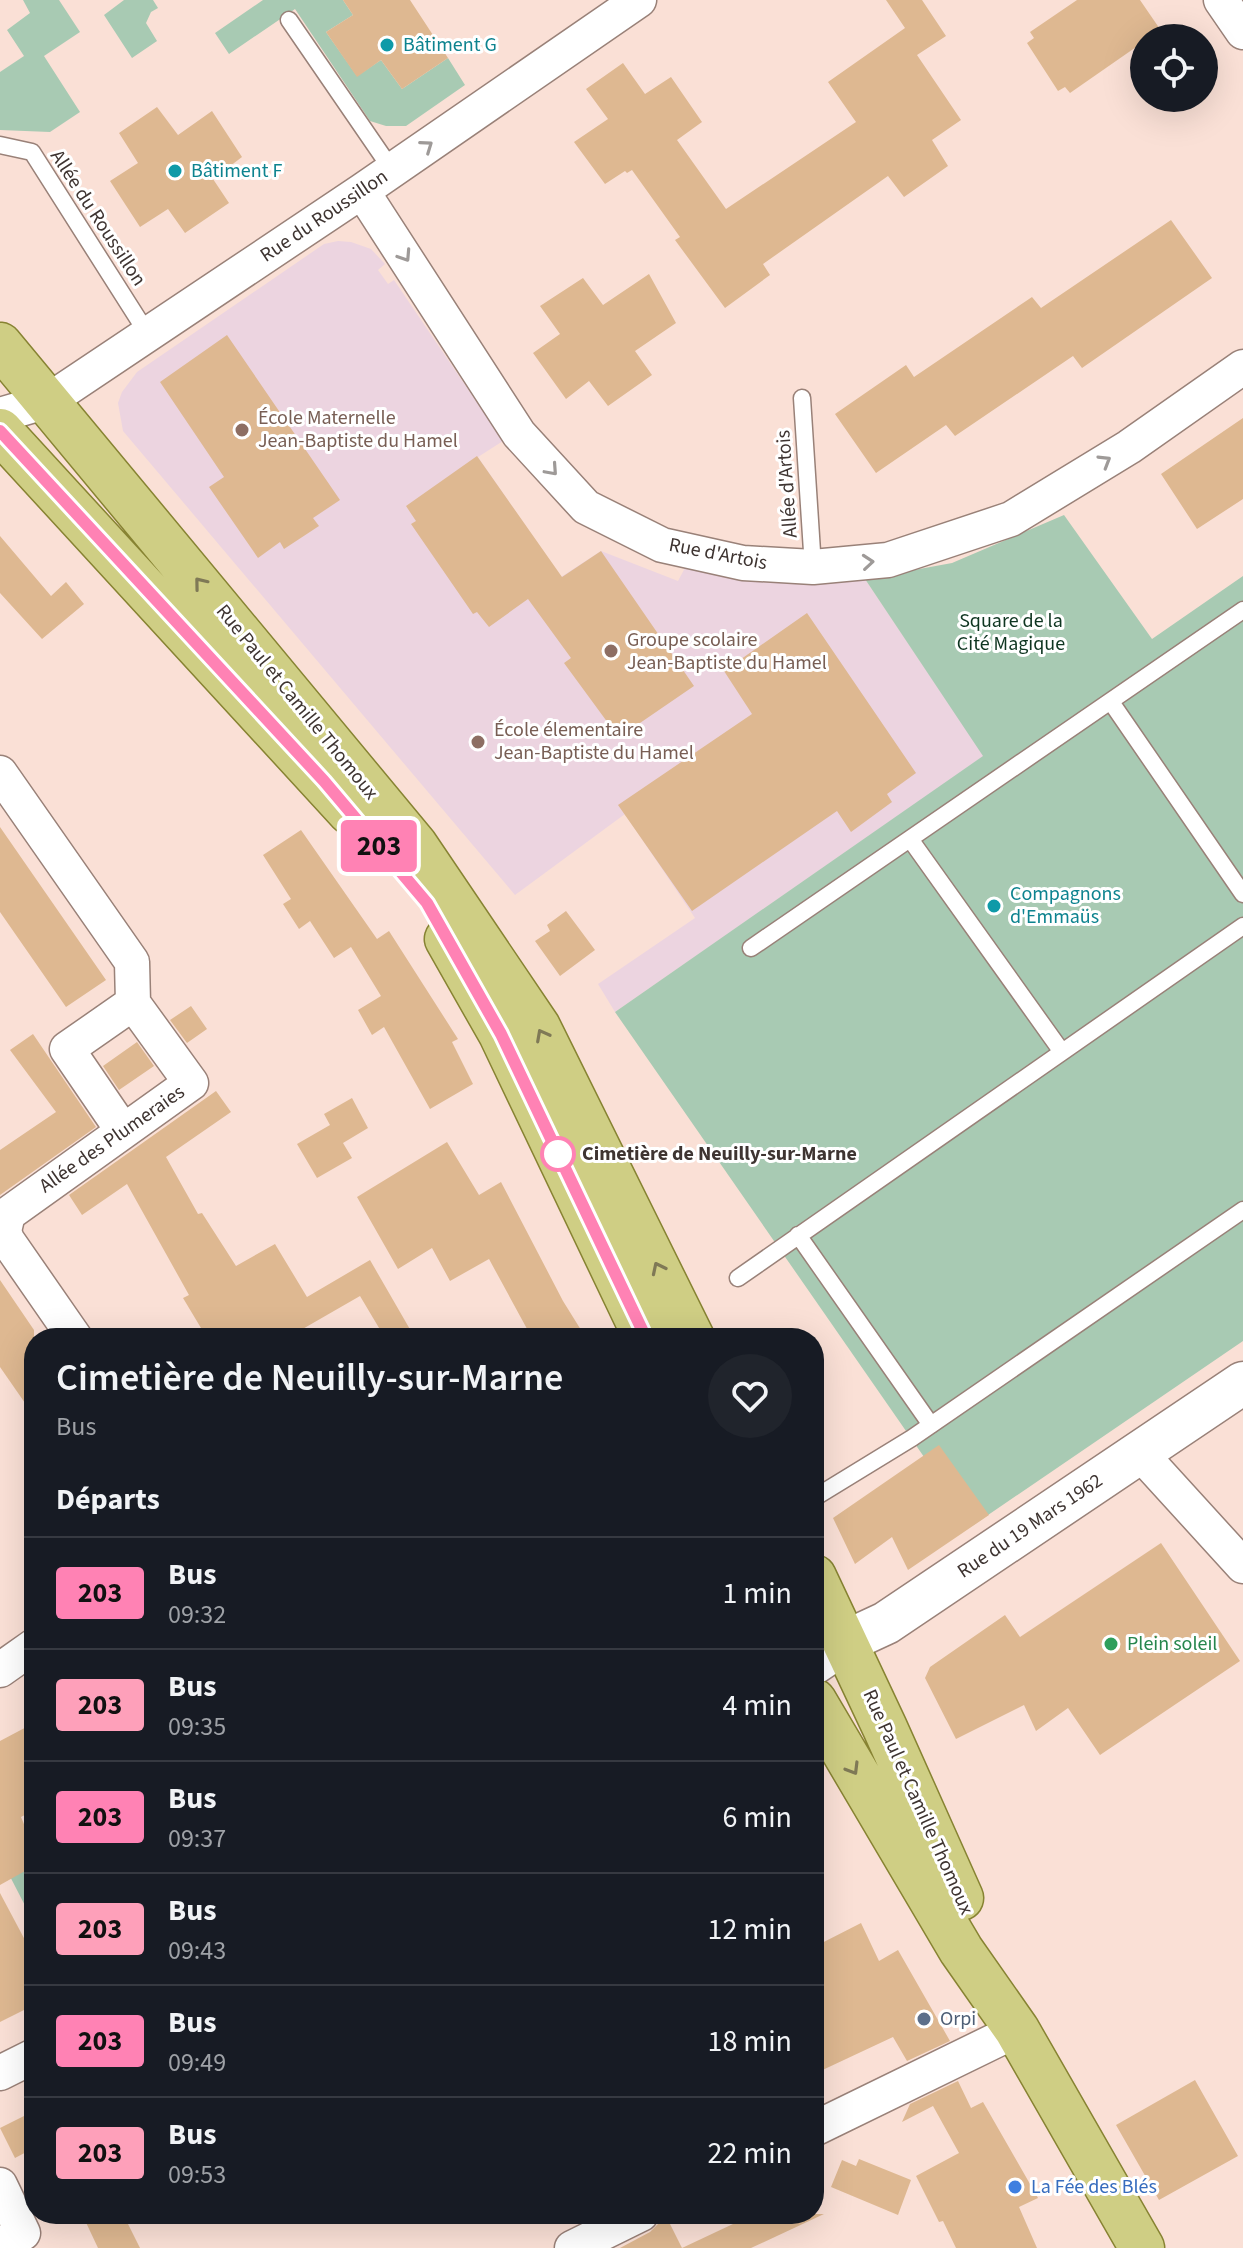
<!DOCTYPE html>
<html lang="fr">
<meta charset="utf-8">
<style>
body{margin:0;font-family:"Source Sans 3",sans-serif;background:#20242c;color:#f1f3f6;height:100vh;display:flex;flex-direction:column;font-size:30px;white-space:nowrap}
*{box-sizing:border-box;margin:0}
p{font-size:26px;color:#9ea1a6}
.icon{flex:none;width:44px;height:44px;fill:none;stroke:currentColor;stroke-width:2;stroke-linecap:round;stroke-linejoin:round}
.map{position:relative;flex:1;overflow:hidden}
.side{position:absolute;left:24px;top:1328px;width:800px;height:896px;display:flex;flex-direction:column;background:#171b24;border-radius:32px;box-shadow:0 8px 32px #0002}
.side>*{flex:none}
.badge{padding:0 16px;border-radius:6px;font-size:28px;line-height:52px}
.buttons{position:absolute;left:1130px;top:24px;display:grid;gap:16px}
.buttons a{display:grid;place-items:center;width:88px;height:88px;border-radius:50%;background:#171b24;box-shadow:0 8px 32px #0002;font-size:40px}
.map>.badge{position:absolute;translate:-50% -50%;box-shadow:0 0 0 4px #fff}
h2{padding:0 32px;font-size:30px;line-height:72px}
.round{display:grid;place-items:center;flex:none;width:84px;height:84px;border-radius:42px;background:#20242c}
.headline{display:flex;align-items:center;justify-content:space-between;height:136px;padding:0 32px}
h1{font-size:38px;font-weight:600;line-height:60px}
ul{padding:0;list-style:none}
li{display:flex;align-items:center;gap:24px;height:112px;padding:0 32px;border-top:2px solid #363941}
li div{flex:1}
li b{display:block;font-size:30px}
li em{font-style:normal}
li .badge{min-width:88px;font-weight:700;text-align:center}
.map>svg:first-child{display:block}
.education{fill:#ecd4e0}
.green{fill:#a8cab3}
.building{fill:#deb891}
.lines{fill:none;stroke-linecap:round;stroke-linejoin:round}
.service-casing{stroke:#998178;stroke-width:19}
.minor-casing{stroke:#998178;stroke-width:37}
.tertiary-casing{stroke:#998178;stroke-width:45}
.primary-casing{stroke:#878332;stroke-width:47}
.service{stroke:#fff;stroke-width:16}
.minor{stroke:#fff;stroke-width:34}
.tertiary{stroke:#fff;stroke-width:42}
.primary{stroke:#cfce84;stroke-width:44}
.oneway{stroke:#9e9a98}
.oneway2{stroke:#7f7956}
.line-casing{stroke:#fff;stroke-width:18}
.line{stroke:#ff82b4;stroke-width:12}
.culture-dot{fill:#0f9aa8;stroke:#fff;stroke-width:3}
.education-dot{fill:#8d6e63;stroke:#fff;stroke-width:3}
.stop-dot{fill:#fff;stroke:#ff82b4;stroke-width:4}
.leisure-dot{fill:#2e9e5b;stroke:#fff;stroke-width:3}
.service-dot{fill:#5c6f8a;stroke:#fff;stroke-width:3}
.shop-dot{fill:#3f7fe0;stroke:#fff;stroke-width:3}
.labels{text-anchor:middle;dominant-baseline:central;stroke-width:6;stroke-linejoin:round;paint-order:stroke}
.culture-label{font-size:20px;fill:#0d838f;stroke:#fff;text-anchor:start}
.street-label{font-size:20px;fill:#3e3431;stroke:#fff}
.education-label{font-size:20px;fill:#785e54;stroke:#fff;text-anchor:start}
.park-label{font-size:20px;fill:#0e3520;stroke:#fff}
.stop-label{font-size:20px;font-weight:bold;fill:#3e3431;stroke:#fff;text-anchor:start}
.leisure-label{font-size:20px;fill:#27864d;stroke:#fff;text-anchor:start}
.service-label{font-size:20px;fill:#4e5e75;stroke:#fff;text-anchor:start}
.shop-label{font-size:20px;fill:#366cbe;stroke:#fff;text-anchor:start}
</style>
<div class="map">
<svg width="1243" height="2248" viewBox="0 0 1243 2248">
<rect width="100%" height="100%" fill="#fae0d6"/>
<path class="education" d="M 338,241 L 351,242 L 371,249 L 385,264 L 378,270 L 388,284 L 394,280 L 503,441 L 478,457 L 561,577 L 601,551 L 678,581 L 686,566 L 795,582 L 865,579 L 984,756 L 615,1012 L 598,984 L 695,918 L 625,814 L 515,895 L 123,431 L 118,403 L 122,392 L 137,372 L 324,244 Z"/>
<path class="green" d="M 23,0 L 59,0 L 80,32 L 44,56 L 80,112 L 50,132 L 0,130 L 0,72 L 24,56 L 7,30 L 30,13 Z
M 124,0 L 153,0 L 158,8 L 151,12 L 146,23 L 157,41 L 132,58 L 104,15 Z
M 263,0 L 343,0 L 353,15 L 326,32 L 357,76 L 381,60 L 402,89 L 448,58 L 465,85 L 406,126 L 386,126 L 370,121 L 295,9 L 229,54 L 215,33 Z
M 1064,515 L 1152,639 L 1243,576 L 1243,1341 L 972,1526 L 615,1012 L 983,756 L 865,579 L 952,563 Z
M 34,1840 L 34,1923 L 0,1857 Z"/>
<path class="building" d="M 343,0 L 410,0 L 448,58 L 402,89 L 381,60 L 357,77 L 326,32 L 353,15 Z
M 886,0 L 922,0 L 946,36 L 917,55 L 961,120 L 932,140 L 948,166 L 904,197 L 888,176 L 763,264 L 770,275 L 725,308 L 675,240 L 680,237 L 632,170 L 627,173 L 625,171 L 605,184 L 574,142 L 608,119 L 586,89 L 623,63 L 645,94 L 671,77 L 702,122 L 677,140 L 726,209 L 856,122 L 828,82 L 905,28 Z
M 1077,0 L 1140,0 L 1164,35 L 1159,38 L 1144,38 L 1144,49 L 1139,45 L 1070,93 L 1065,87 L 1058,91 L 1027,43 L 1034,38 L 1030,32 Z
M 157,107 L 178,135 L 212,111 L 242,157 L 213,179 L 229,203 L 185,233 L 168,209 L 140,227 L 110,181 L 138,163 L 119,133 Z
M 1171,220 L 1212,278 L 1082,368 L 1073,356 L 955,436 L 946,425 L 876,473 L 835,414 L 906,365 L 914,377 L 1032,297 L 1041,308 Z
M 649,274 L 676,323 L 635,351 L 652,375 L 608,406 L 589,381 L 566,399 L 533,353 L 560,334 L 540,306 L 583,278 L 603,305 Z
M 227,335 L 340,500 L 313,518 L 319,526 L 284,549 L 280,542 L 258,558 L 209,487 L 224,477 L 160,382 Z
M 1243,418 L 1243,499 L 1197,529 L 1161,474 Z
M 477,456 L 562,577 L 601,551 L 694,686 L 621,736 L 610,721 L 608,723 L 564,663 L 571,658 L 528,599 L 489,627 L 477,612 L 473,614 L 411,524 L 416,521 L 406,506 Z
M 0,536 L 51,596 L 66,582 L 84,604 L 42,639 L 0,593 Z
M 807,613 L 916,773 L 887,794 L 892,802 L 851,832 L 837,811 L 692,911 L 618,805 L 752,714 L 724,671 Z
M 0,827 L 106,980 L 66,1007 L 0,912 Z
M 301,830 L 377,939 L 389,931 L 458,1039 L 452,1042 L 473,1084 L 430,1109 L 384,1027 L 372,1035 L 358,1010 L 381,996 L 351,947 L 334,958 L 310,921 L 299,929 L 283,904 L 291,899 L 263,855 Z
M 566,911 L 595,950 L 560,976 L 535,941 L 550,931 L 547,925 Z
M 191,1006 L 207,1029 L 187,1043 L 170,1020 Z
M 33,1034 L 96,1127 L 0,1195 L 0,1150 L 56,1112 L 10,1050 Z
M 137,1042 L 154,1066 L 119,1090 L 103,1066 Z
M 216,1091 L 231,1112 L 166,1157 L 198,1214 L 202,1213 L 236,1266 L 275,1244 L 307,1297 L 370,1260 L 415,1338 L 385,1338 L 360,1296 L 287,1338 L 207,1338 L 183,1298 L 189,1295 L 127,1184 L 82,1215 L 69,1195 Z
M 352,1098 L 368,1128 L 343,1143 L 352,1158 L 317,1178 L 297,1144 L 330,1125 L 324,1114 Z
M 447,1142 L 479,1195 L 501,1182 L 563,1301 L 586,1338 L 532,1338 L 489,1259 L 450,1281 L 432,1248 L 398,1269 L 357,1197 Z
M 0,1280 L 34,1330 L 34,1416 L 0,1367 Z
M 939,1445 L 989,1515 L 908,1570 L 892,1537 L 855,1564 L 833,1518 Z
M 1161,1543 L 1240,1661 L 1100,1755 L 1068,1708 L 1036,1731 L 1024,1705 L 956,1739 L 925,1678 L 930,1667 L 1005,1615 L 1020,1637 Z
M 34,1723 L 34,1810 L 21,1817 L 34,1848 L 34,1866 L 0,1885 L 0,1741 Z
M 0,1893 L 34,1957 L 34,2005 L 0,2022 Z
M 861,1923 L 879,1961 L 898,1950 L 950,2041 L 907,2061 L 893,2037 L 814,2074 L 814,1947 Z
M 1195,2080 L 1238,2156 L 1159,2200 L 1116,2125 Z
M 958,2081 L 971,2108 L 983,2102 L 1038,2198 L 1019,2207 L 1037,2248 L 956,2248 L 943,2221 L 939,2222 L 916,2176 L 959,2153 L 933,2106 L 902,2122 L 910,2104 Z
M 34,2111 L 34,2148 L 15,2158 L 0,2128 Z
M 859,2159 L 911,2180 L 898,2215 L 831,2187 L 842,2160 L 856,2166 Z
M 82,2214 L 123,2214 L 140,2248 L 98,2248 Z
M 661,2214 L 665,2214 L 682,2248 L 620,2248 L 650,2232 L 658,2224 Z
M 727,2214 L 824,2214 L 751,2248 L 682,2248 L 733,2224 Z"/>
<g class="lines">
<g class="service-casing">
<path id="service" d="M 289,20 L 392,170
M 0,145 L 32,152 L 147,333
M 802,398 L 813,567
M 1111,702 L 1243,894
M 910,839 L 1062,1052
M 751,948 L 1243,610
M 798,1235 L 931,1425
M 738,1278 L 1243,926
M 814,1498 L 912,1438 L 1243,1210"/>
</g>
<g class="minor-casing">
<path id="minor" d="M 1221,0 L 1243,32
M 362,191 L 519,434 L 586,507 L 662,545 L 743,563 L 813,567 L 888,560 L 1011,519 L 1129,447 L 1243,367
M 0,415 L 48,401 L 362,191 L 639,0
M 0,773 L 132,962 L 133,1003 L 191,1083 L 8,1214 L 4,1231 L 7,1240 L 75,1338
M 123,1131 L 67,1049 L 133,1003
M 1140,1453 L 1243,1566
M 0,1670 L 34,1646
M 0,2073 L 34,2056
M 814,2129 L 1017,2030
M 0,2185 L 23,2233 L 0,2245
M 572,2248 L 641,2214"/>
</g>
<g class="tertiary-casing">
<path id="tertiary" d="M 814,1663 L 845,1642 L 886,1623 L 1243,1383"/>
</g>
<g class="primary-casing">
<path id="primary" d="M 0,345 L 415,845 L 538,1027 L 692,1338
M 0,431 L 350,812
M 447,939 L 501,1034 L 646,1338
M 814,1577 L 885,1728 L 961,1898
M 814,1701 L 961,1950 L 1017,2030 L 1142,2248"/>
</g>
<use href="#service" class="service"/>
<use href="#minor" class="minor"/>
<use href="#tertiary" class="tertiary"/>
<use href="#primary" class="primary"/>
</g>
<defs><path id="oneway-chevron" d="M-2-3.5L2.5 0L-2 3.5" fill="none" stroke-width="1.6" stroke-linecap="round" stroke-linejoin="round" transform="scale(2)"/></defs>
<g class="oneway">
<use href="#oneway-chevron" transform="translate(427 146) rotate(-35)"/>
<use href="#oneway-chevron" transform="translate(405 256) rotate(57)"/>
<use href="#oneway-chevron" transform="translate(1105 461) rotate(-31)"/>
<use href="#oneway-chevron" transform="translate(552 470) rotate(48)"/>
<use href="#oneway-chevron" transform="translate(868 562) rotate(-5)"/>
</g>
<g class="oneway2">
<use href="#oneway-chevron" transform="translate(200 583) rotate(-129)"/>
<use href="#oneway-chevron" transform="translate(542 1035) rotate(-118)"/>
<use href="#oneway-chevron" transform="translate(658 1268) rotate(-116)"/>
<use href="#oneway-chevron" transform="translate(853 1769) rotate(59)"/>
</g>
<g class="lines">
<g class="line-casing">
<path id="line" d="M 0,431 L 324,781 L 427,903 L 501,1034 L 646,1338"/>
</g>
<use href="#line" class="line"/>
</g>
<g class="culture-dot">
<circle cx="387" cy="45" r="8"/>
<circle cx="175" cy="171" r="8"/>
<circle cx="994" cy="906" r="8"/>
</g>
<g class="education-dot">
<circle cx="242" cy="430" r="8"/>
<circle cx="611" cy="651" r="8"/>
<circle cx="478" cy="742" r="8"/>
</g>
<circle class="stop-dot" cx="558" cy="1154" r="16"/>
<circle class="leisure-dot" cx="1111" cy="1644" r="8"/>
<circle class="service-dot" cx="924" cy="2019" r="8"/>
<circle class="shop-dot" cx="1015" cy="2187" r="8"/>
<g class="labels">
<g class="culture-label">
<text x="403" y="45">Bâtiment G</text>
<text x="191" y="171">Bâtiment F</text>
<text x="1010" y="894">Compagnons<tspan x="1010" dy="23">d'Emmaüs</tspan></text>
</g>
<g class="street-label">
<text transform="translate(324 216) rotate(-34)">Rue du Roussillon</text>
<text transform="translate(98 218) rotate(57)">Allée du Roussillon</text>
<text transform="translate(787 484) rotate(-94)">Allée d'Artois</text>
<text transform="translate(718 554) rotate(11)">Rue d'Artois</text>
<text transform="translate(297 702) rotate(51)">Rue Paul et Camille Thomoux</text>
<text transform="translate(112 1139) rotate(-35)">Allée des Plumeraies</text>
<text transform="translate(1030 1526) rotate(-34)">Rue du 19 Mars 1962</text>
<text transform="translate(918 1802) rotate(66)">Rue Paul et Camille Thomoux</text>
</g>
<g class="education-label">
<text x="258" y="418">École Maternelle<tspan x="258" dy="23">Jean-Baptiste du Hamel</tspan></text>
<text x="627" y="640">Groupe scolaire<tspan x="627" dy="23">Jean-Baptiste du Hamel</tspan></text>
<text x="494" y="730">École élementaire<tspan x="494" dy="23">Jean-Baptiste du Hamel</tspan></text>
</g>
<g class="park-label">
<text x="1011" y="621">Square de la<tspan x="1011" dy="23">Cité Magique</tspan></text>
</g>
<g class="stop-label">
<text x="582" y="1154">Cimetière de Neuilly-sur-Marne</text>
</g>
<g class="leisure-label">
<text x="1127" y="1644">Plein soleil</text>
</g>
<g class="service-label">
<text x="940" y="2019">Orpi</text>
</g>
<g class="shop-label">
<text x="1031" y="2187">La Fée des Blés</text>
</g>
</g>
</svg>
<div class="buttons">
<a><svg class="icon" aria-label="locate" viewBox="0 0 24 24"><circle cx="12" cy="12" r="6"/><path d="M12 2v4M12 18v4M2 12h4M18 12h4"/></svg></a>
</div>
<b class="badge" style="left:379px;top:846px;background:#ff82b4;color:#111">203</b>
<section class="side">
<div class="headline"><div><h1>Cimetière de Neuilly-sur-Marne</h1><p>Bus</p></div><a class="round"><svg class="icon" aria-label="heart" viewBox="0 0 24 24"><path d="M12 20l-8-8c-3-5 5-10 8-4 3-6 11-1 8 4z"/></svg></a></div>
<h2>Départs</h2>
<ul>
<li><span class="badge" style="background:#ff82b4;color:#111">203</span><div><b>Bus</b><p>09:32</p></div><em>1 min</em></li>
<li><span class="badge" style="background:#fea0ba;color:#111">203</span><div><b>Bus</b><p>09:35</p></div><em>4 min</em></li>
<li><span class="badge" style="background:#ff82b4;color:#111">203</span><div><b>Bus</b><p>09:37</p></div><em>6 min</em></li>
<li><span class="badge" style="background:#fea0ba;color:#111">203</span><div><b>Bus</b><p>09:43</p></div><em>12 min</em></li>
<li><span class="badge" style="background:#ff82b4;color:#111">203</span><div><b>Bus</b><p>09:49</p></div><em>18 min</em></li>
<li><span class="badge" style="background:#fea0ba;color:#111">203</span><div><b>Bus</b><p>09:53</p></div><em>22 min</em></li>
</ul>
</section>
</div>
